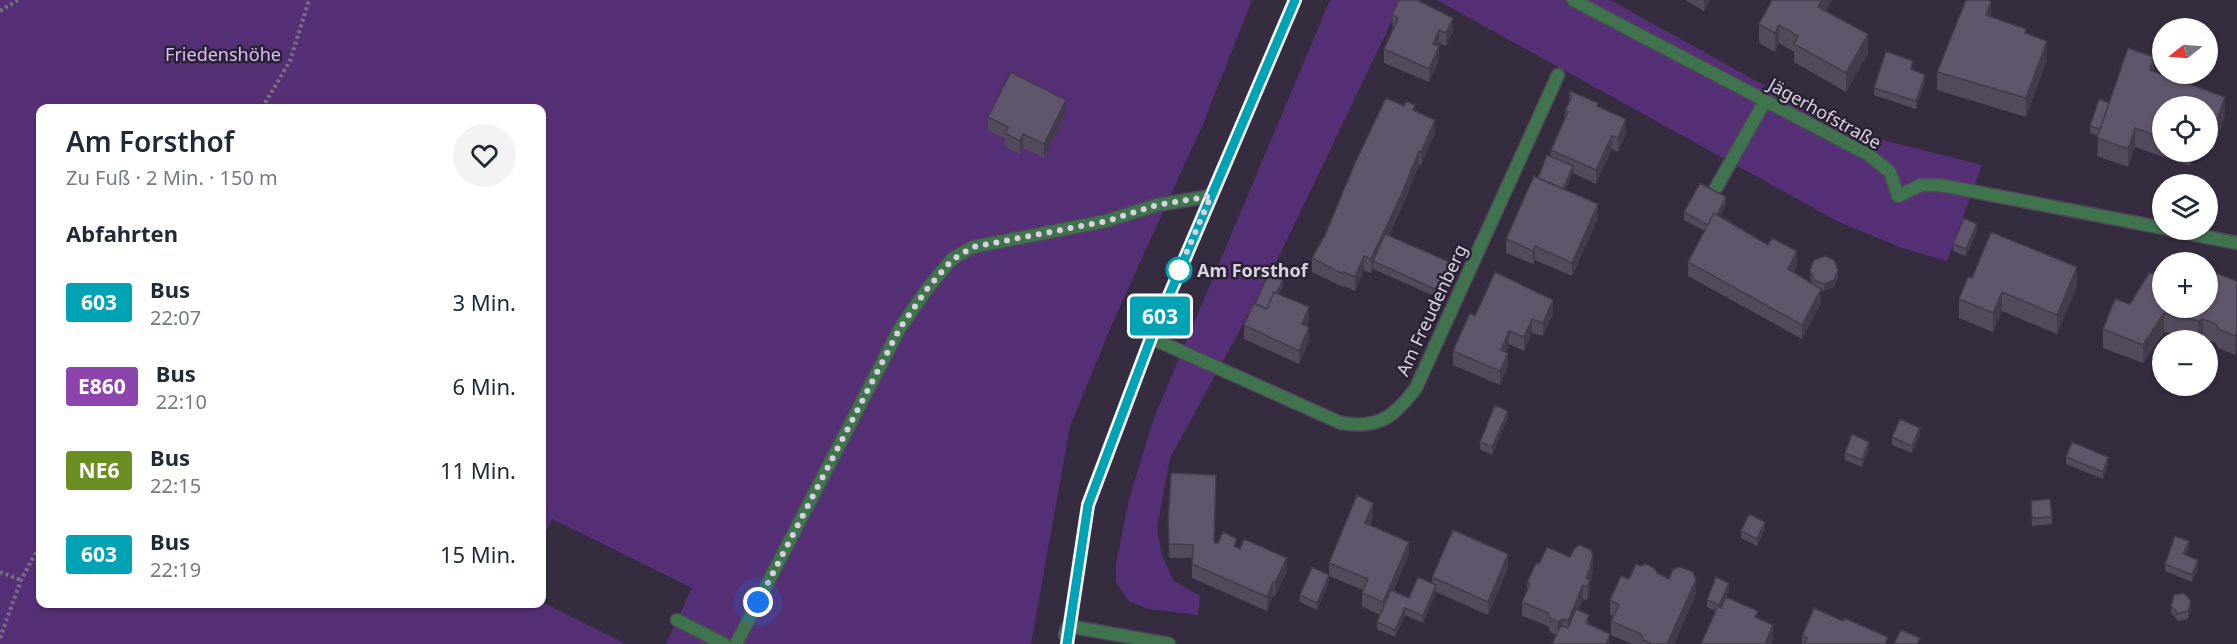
<!DOCTYPE html>
<html lang="de">
<meta charset="utf-8">
<style>
body{margin:0;font-family:"Noto Sans",sans-serif;background:#f2f2f3;color:#1f2937;height:100vh;display:flex;flex-direction:column;font-size:22px;white-space:nowrap}
*{box-sizing:border-box;margin:0}
p{font-size:20px;color:#747a83}
.icon{flex:none;width:33px;height:33px;fill:none;stroke:currentColor;stroke-width:2;stroke-linecap:round;stroke-linejoin:round}
.map{position:relative;flex:1;overflow:hidden}
.side{position:absolute;left:36px;top:104px;width:510px;height:504px;display:flex;flex-direction:column;background:#fff;border-radius:12px;box-shadow:0 2px 4px #0004}
.side>*{flex:none}
.badge{padding:0 12px;border-radius:4px;font-size:21px;line-height:39px}
.needle{width:39px;rotate:253deg}
.controls{position:absolute;left:2152px;top:18px;display:grid;gap:12px}
.controls a{display:grid;place-items:center;width:66px;height:66px;border-radius:50%;background:#fff;box-shadow:0 2px 4px #0004;font-size:30px}
.you{position:absolute;width:30px;height:30px;margin:-15px;border:4px solid #fff;border-radius:50%;background:#1a73e8;box-shadow:0 0 0 9px #1a73e833}
.map>.badge{position:absolute;translate:-50% -50%;box-shadow:0 0 0 3px #fff}
h2{padding:0 30px;font-size:22px;line-height:54px}
.round{display:grid;place-items:center;flex:none;width:63px;height:63px;border-radius:32px;background:#f2f2f3}
.overview{display:flex;align-items:center;justify-content:space-between;height:102px;padding:0 30px}
h1{font-size:28px;font-weight:600;line-height:45px}
ul{padding:0;list-style:none}
li{display:flex;align-items:center;gap:18px;height:84px;padding:0 30px}
li div{flex:1}
li b{display:block;font-size:22px}
li em{font-style:normal}
li .badge{min-width:66px;font-weight:700;text-align:center}
.map>svg:first-child{display:block}
.green{fill:#563076}
.lines{fill:none;stroke-linecap:round;stroke-linejoin:round}
.service-casing{stroke:#504759;stroke-width:15}
.minor-casing{stroke:#504759;stroke-width:15}
.tertiary-casing{stroke:#504759;stroke-width:15}
.path{stroke:#787081;stroke-width:4;stroke-dasharray:3 3;stroke-linecap:butt}
.service{stroke:#3f744f;stroke-width:12}
.minor{stroke:#3f744f;stroke-width:12}
.tertiary{stroke:#3f744f;stroke-width:12}
.wall{fill:#534a5d}
.shaded-wall{fill:#433c4c}
.building{fill:#60566c;stroke:#433c4c;stroke-width:1.5}
.line-casing{stroke:#fff;stroke-width:14}
.line{stroke:#00a3b4;stroke-width:9}
.walk{stroke:#d8d2df;stroke-width:6;stroke-dasharray:0 10.8}
.stop-dot{fill:#fff;stroke:#00a3b4;stroke-width:3}
.labels{text-anchor:middle;dominant-baseline:central;stroke-width:5;stroke-linejoin:round;paint-order:stroke}
.park-label{font-size:18px;fill:#dcbefc;stroke:#2b2235}
.street-label{font-size:18px;fill:#d8d2df;stroke:#2b2235}
.stop-label{font-size:18px;font-weight:bold;fill:#d8d2df;stroke:#2b2235;text-anchor:start}
</style>
<div class="map">
<svg width="2237" height="644" viewBox="0 0 2237 644">
<rect width="100%" height="100%" fill="#362c40"/>
<path class="green" d="M 0,0 L 1252,0 L 1203,124 L 1113,322 L 1070,426 L 1031,644 L 666,644 L 692,588 L 552,519 L 542,539 L 542,108 L 40,108 L 40,603 L 542,602 L 626,644 L 0,644 Z
M 1330,0 L 1402,0 L 1272,271 L 1170,458 L 1157,529 L 1162,555 L 1174,581 L 1200,596 L 1198,615 L 1148,609 L 1129,601 L 1116,582 L 1116,564 L 1129,499 L 1154,418 Z
M 1437,0 L 1610,0 L 1829,121 L 1882,140 L 1982,165 L 1947,261 L 1902,248 L 1839,222 Z"/>
<g class="lines">
<g class="service-casing">
<path id="service" d="M 1573,0 L 1869,155 L 1890,172 L 1898,196
M 1716,188 L 1765,101
M 677,620 L 724,644
M 736,644 L 900,328 L 927,289 L 952,259 L 973,247 L 1106,221 L 1157,205 L 1211,196"/>
</g>
<g class="minor-casing">
<path id="minor" d="M 1898,196 L 1921,185 L 1940,185 L 2163,228
M 2170,230 L 2237,243
M 1151,338 L 1341,423 C 1379,429 1394,417 1416,388 L 1558,75
M 1065,635 L 1068,626 L 1169,644"/>
</g>
<g class="tertiary-casing">
<path id="tertiary" d="M 1067,644 L 1088,505 L 1151,338 L 1295,0"/>
</g>
<path class="path" d="M 0,11 L 18,0
M 262,108 L 290,61 L 309,0
M 0,572 L 21,580
M 0,638 L 21,580 L 40,545"/>
<use href="#service" class="service"/>
<use href="#minor" class="minor"/>
<use href="#tertiary" class="tertiary"/>
</g>
<path class="wall" d="M 1685,0 L 1710,0 L 1704,11 Z
M 1772,0 L 1832,0 L 1826,11 L 1868,53 L 1846,92 L 1794,62 L 1794,52 L 1779,43 L 1775,52 L 1759,43 L 1759,24 Z
M 1392,15 L 1453,31 L 1446,46 L 1439,43 L 1438,46 L 1439,60 L 1429,82 L 1384,63 L 1384,49 L 1393,29 Z
M 1991,16 L 2047,60 L 2026,117 L 1937,90 L 1937,72 Z
M 1913,68 L 1913,70 L 1925,82 L 1916,109 L 1874,95 L 1874,88 Z
M 2154,72 L 2225,116 L 2213,150 L 2208,148 L 2208,106 L 2163,106 L 2163,152 L 2195,152 L 2190,166 L 2135,147 L 2128,167 L 2097,156 L 2098,136 L 2090,133 L 2090,126 L 2109,103 Z
M 1569,94 L 1598,107 L 1626,133 L 1618,152 L 1612,149 L 1596,184 L 1573,173 L 1565,190 L 1598,218 L 1572,276 L 1535,260 L 1533,264 L 1506,253 L 1506,239 L 1538,178 L 1551,157 L 1551,150 L 1565,117 L 1565,111 L 1569,103 Z
M 1415,111 L 1435,133 L 1421,165 L 1419,165 L 1402,207 L 1389,235 L 1452,271 L 1439,298 L 1373,269 L 1371,273 L 1364,270 L 1355,291 L 1344,286 L 1343,287 L 1312,272 L 1312,258 Z
M 1066,114 L 1044,158 L 1023,148 L 1020,154 L 1005,147 L 1005,139 L 988,130 L 988,117 Z
M 1726,204 L 1720,216 L 1797,265 L 1793,273 L 1813,284 L 1810,277 L 1810,270 L 1838,278 L 1834,287 L 1824,291 L 1821,290 L 1821,303 L 1802,339 L 1688,276 L 1688,262 L 1705,231 L 1684,220 L 1684,212 Z
M 1977,231 L 1966,256 L 1953,251 L 1953,244 Z
M 1972,278 L 2077,286 L 2057,334 L 2002,311 L 1993,332 L 1959,318 L 1959,299 Z
M 2237,281 L 2235,355 L 2218,348 L 2216,343 L 2203,338 L 2198,339 L 2164,332 L 2143,363 L 2103,348 L 2103,329 L 2130,304 L 2163,308 Z
M 1283,286 L 1279,294 L 1309,320 L 1307,326 L 1309,341 L 1299,364 L 1244,339 L 1244,325 L 1255,304 Z
M 1553,314 L 1543,336 L 1532,333 L 1524,351 L 1509,344 L 1506,352 L 1508,366 L 1500,385 L 1453,365 L 1453,351 L 1475,316 Z
M 1508,418 L 1492,455 L 1480,449 L 1480,442 Z
M 1920,435 L 1912,453 L 1892,445 L 1892,437 Z
M 1869,449 L 1862,467 L 1845,460 L 1845,453 Z
M 2066,457 L 2108,464 L 2103,479 L 2066,464 Z
M 2031,501 L 2052,517 L 2052,524 L 2032,526 Z
M 1373,516 L 1370,525 L 1409,555 L 1393,591 L 1409,598 L 1432,584 L 1432,577 L 1508,568 L 1488,615 L 1436,592 L 1423,623 L 1405,615 L 1395,637 L 1377,629 L 1377,622 L 1380,615 L 1362,606 L 1362,593 L 1363,590 L 1329,576 L 1329,563 Z
M 1168,522 L 1214,543 L 1237,547 L 1287,571 L 1275,596 L 1273,595 L 1267,611 L 1192,578 L 1192,558 L 1169,558 Z
M 1765,529 L 1757,546 L 1741,538 L 1741,531 Z
M 2189,548 L 2186,555 L 2198,568 L 2192,582 L 2165,571 L 2165,564 Z
M 1539,564 L 1593,571 L 1590,584 L 1590,594 L 1587,600 L 1583,599 L 1578,610 L 1589,622 L 1588,624 L 1610,641 L 1609,644 L 1552,644 L 1556,635 L 1550,632 L 1548,626 L 1522,616 L 1522,602 L 1527,591 L 1527,583 Z
M 1629,579 L 1696,594 L 1674,644 L 1632,644 L 1611,635 L 1611,621 L 1613,616 L 1610,614 L 1610,600 Z
M 1329,582 L 1317,610 L 1300,602 L 1300,595 Z
M 1729,590 L 1726,597 L 1758,618 L 1773,639 L 1771,644 L 1701,644 L 1716,611 L 1707,607 L 1707,600 Z
M 2171,606 L 2191,608 L 2188,619 L 2178,621 L 2171,613 Z
M 1802,636 L 1888,644 L 1802,644 Z"/>
<path class="shaded-wall" d="M 1704,0 L 1710,0 L 1704,11 Z
M 1822,0 L 1832,0 L 1818,26 L 1818,7 Z
M 1991,1 L 1991,20 L 1986,15 Z
M 1453,18 L 1453,31 L 1446,46 L 1446,33 Z
M 1779,25 L 1779,43 L 1775,52 L 1775,33 Z
M 1439,30 L 1439,43 L 1433,57 L 1433,44 Z
M 1868,34 L 1868,53 L 1846,92 L 1846,73 Z
M 2047,41 L 2047,60 L 2026,117 L 2026,98 Z
M 1439,46 L 1439,60 L 1429,82 L 1429,69 Z
M 2154,57 L 2154,76 L 2150,70 Z
M 1925,75 L 1925,82 L 1916,109 L 1916,101 Z
M 2225,97 L 2225,116 L 2213,150 L 2213,131 Z
M 1066,100 L 1066,114 L 1044,158 L 1044,144 Z
M 1626,119 L 1626,133 L 1618,152 L 1618,138 Z
M 1435,120 L 1435,133 L 1421,165 L 1421,152 Z
M 2135,128 L 2135,147 L 2128,167 L 2128,149 Z
M 1023,134 L 1023,148 L 1020,154 L 1020,141 Z
M 1612,136 L 1612,149 L 1596,184 L 1596,170 Z
M 1419,151 L 1419,165 L 1402,207 L 1376,263 L 1373,261 L 1373,269 L 1371,273 L 1371,259 Z
M 2190,152 L 2195,152 L 2190,166 Z
M 1573,166 L 1573,173 L 1561,201 L 1561,194 Z
M 1726,197 L 1726,204 L 1711,234 L 1711,226 Z
M 1598,204 L 1598,218 L 1572,276 L 1572,263 Z
M 1977,224 L 1977,231 L 1966,256 L 1966,249 Z
M 1535,246 L 1535,260 L 1533,264 L 1533,251 Z
M 1797,251 L 1797,265 L 1788,283 L 1788,269 Z
M 1364,256 L 1364,270 L 1355,291 L 1355,277 Z
M 1452,263 L 1452,271 L 1439,298 L 1439,291 Z
M 2077,267 L 2077,286 L 2057,334 L 2057,315 Z
M 1838,270 L 1838,278 L 1834,287 L 1824,291 L 1824,284 Z
M 1283,279 L 1283,286 L 1267,322 L 1267,315 Z
M 1821,289 L 1821,303 L 1802,339 L 1802,325 Z
M 2002,292 L 2002,311 L 1993,332 L 1993,313 Z
M 1553,300 L 1553,314 L 1543,336 L 1543,323 Z
M 1309,307 L 1309,320 L 1302,337 L 1302,324 Z
M 2164,313 L 2164,332 L 2143,363 L 2143,345 Z
M 1532,319 L 1532,333 L 1524,351 L 1524,337 Z
M 2203,319 L 2203,338 L 2198,339 L 2198,321 Z
M 1309,327 L 1309,341 L 1299,364 L 1299,351 Z
M 1509,331 L 1509,344 L 1501,363 L 1501,350 Z
M 2237,332 L 2237,351 L 2235,355 L 2235,336 Z
M 1508,353 L 1508,366 L 1500,385 L 1500,371 Z
M 1508,411 L 1508,418 L 1492,455 L 1492,447 Z
M 1920,428 L 1920,435 L 1912,453 L 1912,446 Z
M 1869,442 L 1869,449 L 1862,467 L 1862,460 Z
M 2108,457 L 2108,464 L 2103,479 L 2103,472 Z
M 1373,503 L 1373,516 L 1365,536 L 1365,523 Z
M 1765,522 L 1765,529 L 1757,546 L 1757,539 Z
M 2189,541 L 2189,548 L 2183,561 L 2183,554 Z
M 1409,542 L 1409,555 L 1383,616 L 1383,602 Z
M 1508,554 L 1508,568 L 1488,615 L 1488,602 Z
M 1593,557 L 1593,571 L 1590,584 L 1590,594 L 1587,600 L 1587,587 L 1586,578 Z
M 1287,558 L 1287,571 L 1275,596 L 1275,582 Z
M 2198,560 L 2198,568 L 2192,582 L 2192,575 Z
M 1329,575 L 1329,582 L 1317,610 L 1317,603 Z
M 1696,580 L 1696,594 L 1674,644 L 1667,644 Z
M 1273,582 L 1273,595 L 1267,611 L 1267,597 Z
M 1729,583 L 1729,590 L 1719,612 L 1719,605 Z
M 1436,585 L 1436,593 L 1423,623 L 1423,616 Z
M 1583,585 L 1583,599 L 1568,635 L 1568,621 Z
M 2191,601 L 2191,608 L 2188,619 L 2188,611 Z
M 1405,608 L 1405,615 L 1395,637 L 1395,630 Z
M 1563,619 L 1563,633 L 1558,635 L 1558,622 Z
M 1773,625 L 1773,639 L 1771,644 L 1765,644 Z
M 1610,634 L 1610,641 L 1609,644 L 1606,644 Z"/>
<path class="building" d="M 1399,0 L 1417,0 L 1453,18 L 1446,33 L 1439,30 L 1433,44 L 1439,46 L 1429,69 L 1384,49 L 1398,18 L 1392,15 Z
M 1772,0 L 1822,0 L 1818,7 L 1868,34 L 1846,73 L 1794,44 L 1798,36 L 1779,25 L 1775,33 L 1759,24 Z
M 1966,0 L 1988,0 L 1991,1 L 1986,15 L 2026,29 L 2025,33 L 2047,41 L 2026,98 L 1937,72 Z
M 2128,48 L 2154,57 L 2150,70 L 2225,97 L 2213,131 L 2208,129 L 2208,106 L 2163,106 L 2163,138 L 2135,128 L 2128,149 L 2097,138 Z
M 1886,51 L 1913,61 L 1911,69 L 1925,75 L 1916,101 L 1874,88 Z
M 1011,72 L 1066,100 L 1044,144 L 1023,134 L 1020,141 L 1005,133 L 1008,127 L 988,117 Z
M 1570,91 L 1598,103 L 1597,106 L 1626,119 L 1618,138 L 1612,136 L 1596,170 L 1551,150 L 1568,112 L 1565,111 L 1572,96 L 1569,94 Z
M 1386,98 L 1404,106 L 1406,101 L 1415,105 L 1413,110 L 1435,120 L 1421,152 L 1419,151 L 1402,193 L 1371,259 L 1364,256 L 1355,277 L 1344,272 L 1343,274 L 1312,258 L 1325,235 L 1355,163 Z
M 2099,99 L 2109,103 L 2100,129 L 2090,126 Z
M 1547,155 L 1573,166 L 1563,189 L 1538,178 Z
M 1534,176 L 1598,204 L 1572,263 L 1535,246 L 1533,251 L 1506,239 Z
M 1700,183 L 1726,197 L 1717,215 L 1714,213 L 1708,225 L 1684,212 Z
M 1714,213 L 1768,245 L 1772,238 L 1797,251 L 1788,269 L 1821,289 L 1802,325 L 1688,262 Z
M 1964,218 L 1977,224 L 1966,249 L 1953,244 Z
M 1991,232 L 2077,267 L 2057,315 L 2002,292 L 1993,313 L 1959,299 L 1968,277 L 1972,278 Z
M 1385,234 L 1452,263 L 1439,291 L 1373,261 Z
M 1825,256 L 1834,260 L 1838,270 L 1834,280 L 1824,284 L 1814,280 L 1810,270 L 1814,260 Z
M 1495,272 L 1553,300 L 1543,323 L 1532,319 L 1524,337 L 1509,331 L 1501,350 L 1508,353 L 1500,371 L 1453,351 L 1470,313 L 1475,316 Z
M 1269,273 L 1283,279 L 1277,293 L 1274,292 L 1267,309 L 1255,304 Z
M 2149,273 L 2163,275 L 2163,308 L 2208,308 L 2208,279 L 2216,273 L 2237,281 L 2237,332 L 2235,336 L 2218,329 L 2216,324 L 2203,319 L 2198,321 L 2164,313 L 2143,345 L 2103,329 L 2115,299 L 2130,304 Z
M 1274,292 L 1309,307 L 1302,324 L 1309,327 L 1299,351 L 1244,325 L 1254,303 L 1267,309 Z
M 1495,405 L 1508,411 L 1492,447 L 1480,442 Z
M 1900,419 L 1920,428 L 1912,446 L 1892,437 Z
M 1852,434 L 1869,442 L 1862,460 L 1845,453 Z
M 2072,442 L 2108,457 L 2103,472 L 2066,457 Z
M 1171,473 L 1216,475 L 1214,543 L 1218,543 L 1223,532 L 1237,539 L 1234,546 L 1240,549 L 1244,539 L 1287,558 L 1275,582 L 1273,582 L 1267,597 L 1192,564 L 1193,545 L 1169,544 L 1168,522 Z
M 1357,495 L 1373,503 L 1365,523 L 1409,542 L 1383,602 L 1362,593 L 1368,579 L 1329,563 Z
M 2050,499 L 2052,517 L 2032,518 L 2031,501 Z
M 1749,514 L 1765,522 L 1757,539 L 1741,531 Z
M 1453,530 L 1508,554 L 1488,602 L 1432,577 Z
M 2175,536 L 2189,541 L 2183,554 L 2198,560 L 2192,575 L 2165,564 Z
M 1580,545 L 1591,550 L 1593,557 L 1590,565 L 1591,566 L 1586,578 L 1590,580 L 1587,587 L 1583,585 L 1568,621 L 1563,619 L 1558,622 L 1550,618 L 1548,613 L 1522,602 L 1530,584 L 1527,583 L 1536,563 L 1539,564 L 1547,547 L 1570,557 L 1574,549 Z
M 1636,564 L 1641,566 L 1646,564 L 1654,568 L 1657,573 L 1669,579 L 1673,569 L 1681,567 L 1693,572 L 1696,580 L 1667,644 L 1652,644 L 1643,640 L 1641,634 L 1611,621 L 1619,605 L 1610,600 L 1621,576 L 1629,579 Z
M 1312,567 L 1329,575 L 1317,603 L 1300,595 Z
M 1418,577 L 1436,585 L 1423,616 L 1405,608 L 1395,630 L 1377,622 L 1391,590 L 1409,598 Z
M 1716,577 L 1729,583 L 1719,605 L 1707,600 Z
M 2184,593 L 2191,601 L 2188,611 L 2178,614 L 2171,606 L 2174,595 Z
M 1726,597 L 1758,611 L 1755,617 L 1773,625 L 1765,644 L 1701,644 L 1718,606 L 1721,608 Z
M 1814,608 L 1843,621 L 1844,618 L 1888,637 L 1885,644 L 1804,644 L 1807,638 L 1802,636 Z
M 1576,609 L 1589,615 L 1586,623 L 1610,634 L 1606,644 L 1552,644 L 1560,627 L 1563,626 L 1568,628 Z
M 1901,630 L 1920,638 L 1917,644 L 1894,644 Z"/>
<g class="lines">
<g class="line-casing">
<path id="line" d="M 1067,644 L 1088,505 L 1151,338 L 1295,0"/>
</g>
<use href="#line" class="line"/>
<path class="walk" d="M 758,602 L 900,328 L 927,289 L 952,260 L 973,247 L 1107,221 L 1157,205 L 1211,196 L 1179,270"/>
</g>
<circle class="stop-dot" cx="1179" cy="270" r="12"/>
<g class="labels">
<g class="park-label">
<text x="223" y="54">Friedenshöhe</text>
</g>
<g class="street-label">
<text transform="translate(1825 113) rotate(29)">Jägerhofstraße</text>
<text transform="translate(1431 310) rotate(-65)">Am Freudenberg</text>
</g>
<g class="stop-label">
<text x="1197" y="270">Am Forsthof</text>
</g>
</g>
</svg>
<div class="controls">
<a><svg class="needle" viewBox="-14 -14 28 28"><path d="M0-13l5 13h-10z" fill="#e53935"/><path d="M0 13l5-13h-10z" fill="#747a83"/></svg></a>
<a><svg class="icon" aria-label="locate" viewBox="0 0 24 24"><circle cx="12" cy="12" r="6"/><path d="M12 2v4M12 18v4M2 12h4M18 12h4"/></svg></a>
<a><svg class="icon" aria-label="layers" viewBox="0 0 24 24"><path d="M12 4l9 5-9 5-9-5zM3 14l9 5 9-5"/></svg></a>
<a>+</a>
<a>−</a>
</div>
<div class="you" style="left:758px;top:602px"></div>
<b class="badge" style="left:1160px;top:316px;background:#00a3b4;color:#fff">603</b>
<section class="side">
<div class="overview"><div><h1>Am Forsthof</h1><p>Zu Fuß · 2 Min. · 150 m</p></div><a class="round"><svg class="icon" aria-label="heart" viewBox="0 0 24 24"><path d="M12 20l-8-8c-3-5 5-10 8-4 3-6 11-1 8 4z"/></svg></a></div>
<h2>Abfahrten</h2>
<ul>
<li><span class="badge" style="background:#00a3b4;color:#fff">603</span><div><b>Bus</b><p>22:07</p></div><em>3 Min.</em></li>
<li><span class="badge" style="background:#8e44ad;color:#fff">E860</span><div><b>Bus</b><p>22:10</p></div><em>6 Min.</em></li>
<li><span class="badge" style="background:#6b8e23;color:#fff">NE6</span><div><b>Bus</b><p>22:15</p></div><em>11 Min.</em></li>
<li><span class="badge" style="background:#00a3b4;color:#fff">603</span><div><b>Bus</b><p>22:19</p></div><em>15 Min.</em></li>
</ul>
</section>
</div>
